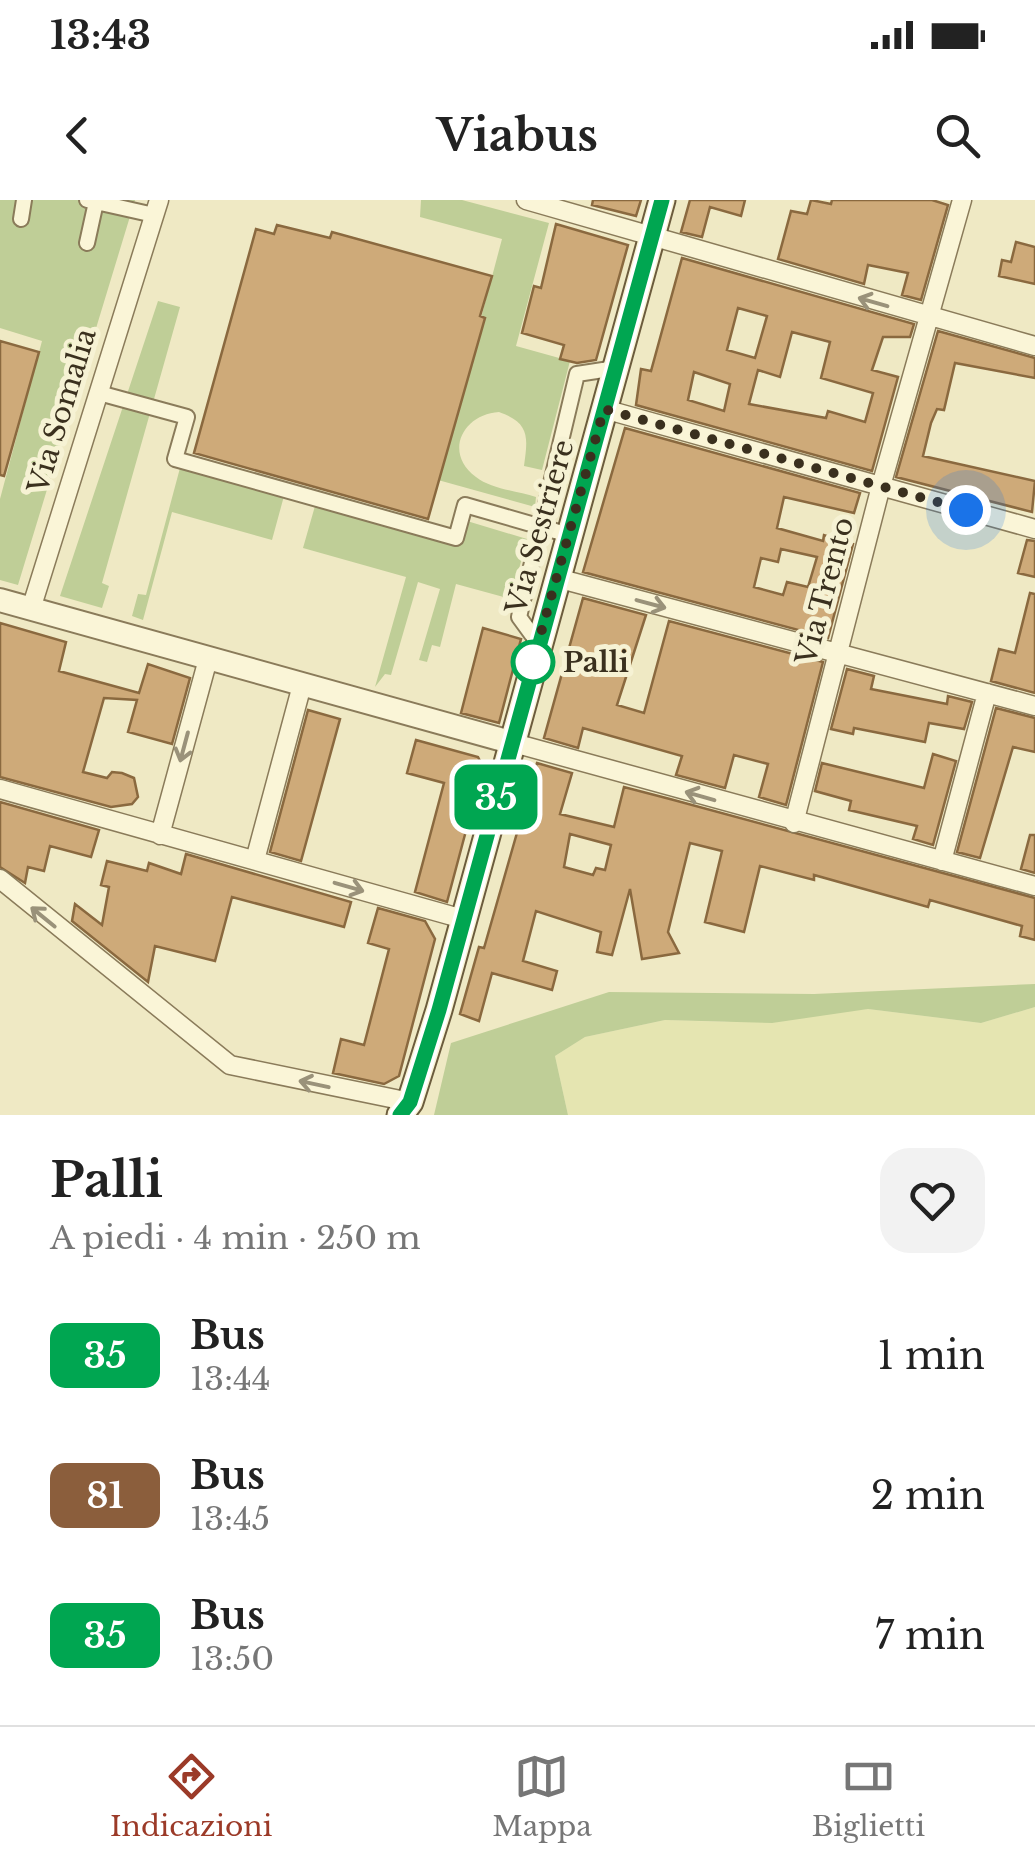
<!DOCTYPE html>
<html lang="it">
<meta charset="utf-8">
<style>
body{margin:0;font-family:"Libre Baskerville",serif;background:#f2f2f2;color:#222;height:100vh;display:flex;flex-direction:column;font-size:38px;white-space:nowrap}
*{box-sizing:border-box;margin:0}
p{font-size:32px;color:#767676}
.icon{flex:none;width:55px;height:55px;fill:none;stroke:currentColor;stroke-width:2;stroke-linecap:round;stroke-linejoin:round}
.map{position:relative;height:915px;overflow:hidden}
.details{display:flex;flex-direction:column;background:#fff;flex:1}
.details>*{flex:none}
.badge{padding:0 20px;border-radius:15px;font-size:35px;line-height:65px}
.you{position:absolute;width:50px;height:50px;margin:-25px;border:8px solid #fff;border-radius:50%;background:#1a73e8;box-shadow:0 0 0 15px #1a73e833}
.map>.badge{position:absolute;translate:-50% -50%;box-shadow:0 0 0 5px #fff}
.round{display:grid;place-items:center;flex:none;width:105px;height:105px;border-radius:30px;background:#f2f2f2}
.summary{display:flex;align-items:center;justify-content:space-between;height:170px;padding:0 50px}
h1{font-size:48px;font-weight:800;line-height:75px}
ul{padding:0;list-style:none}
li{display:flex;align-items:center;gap:30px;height:140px;padding:0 50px}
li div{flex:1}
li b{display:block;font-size:38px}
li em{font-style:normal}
li .badge{min-width:110px;font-weight:700;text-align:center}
.status{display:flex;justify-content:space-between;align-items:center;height:70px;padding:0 50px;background:#fff;direction:ltr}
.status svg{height:28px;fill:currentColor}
header{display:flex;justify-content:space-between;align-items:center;height:130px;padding:0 50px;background:#fff;font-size:45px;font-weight:800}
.tab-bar{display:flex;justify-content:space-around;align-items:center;height:140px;border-top:2px solid #e0e0e0;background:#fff;font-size:28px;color:#767676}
.tab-bar a{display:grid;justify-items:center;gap:5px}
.tab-bar .selected{color:#9b3a28}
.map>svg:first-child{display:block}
.farmland{fill:#e5e5b1}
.green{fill:#bfce97}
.building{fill:#ceaa79;stroke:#8a693f;stroke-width:2.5;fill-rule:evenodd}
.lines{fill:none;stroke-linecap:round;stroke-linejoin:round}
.pedestrian-casing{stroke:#8a7b5a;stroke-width:18}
.minor-casing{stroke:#8a7b5a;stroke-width:21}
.tertiary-casing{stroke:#8a7b5a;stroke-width:26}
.secondary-casing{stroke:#6c5c3d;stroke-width:29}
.pedestrian{stroke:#faf5d7;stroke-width:14}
.minor{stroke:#faf5d7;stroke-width:18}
.tertiary{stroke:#faf5d7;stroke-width:22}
.secondary{stroke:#faf5d7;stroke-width:25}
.oneway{stroke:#9a927a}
.line-casing{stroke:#fff;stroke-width:22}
.line{stroke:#00a651;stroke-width:15}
.walk{stroke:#3a301e;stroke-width:10;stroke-dasharray:0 18}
.stop-dot{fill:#fff;stroke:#00a651;stroke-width:5}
.labels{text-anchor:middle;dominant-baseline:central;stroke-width:10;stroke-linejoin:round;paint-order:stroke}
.street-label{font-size:28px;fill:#3a301e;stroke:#f6f2d4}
.stop-label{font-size:28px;font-weight:bold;fill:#3a301e;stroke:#f6f2d4;text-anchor:start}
</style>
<div class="status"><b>13:43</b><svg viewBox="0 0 49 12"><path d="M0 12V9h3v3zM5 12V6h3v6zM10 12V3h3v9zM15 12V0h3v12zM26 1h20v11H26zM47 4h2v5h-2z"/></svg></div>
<header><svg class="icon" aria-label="back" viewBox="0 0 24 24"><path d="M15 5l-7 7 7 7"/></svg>Viabus<svg class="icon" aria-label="search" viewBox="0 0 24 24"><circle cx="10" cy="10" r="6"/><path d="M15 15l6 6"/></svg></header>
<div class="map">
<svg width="1035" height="915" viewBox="0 0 1035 915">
<rect width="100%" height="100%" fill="#efe9c4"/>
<path class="farmland" d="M 1035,807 L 1035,915 L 568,915 L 555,856 L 585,837 L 665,820 L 725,822 L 868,809 L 981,823 Z"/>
<path class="green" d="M 0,0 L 135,0 L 18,385 L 0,380 L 0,299 L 42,141 L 0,128 Z
M 421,0 L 462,0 L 549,23 L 516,146 L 570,161 L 542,270 L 524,266 C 528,237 530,223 499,212 C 463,214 443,253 476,277 C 491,289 517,291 536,297 L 535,307 L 438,280 L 502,39 L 420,17 Z
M 158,101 L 180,107 L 102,383 L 109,386 L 102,408 L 60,396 Z
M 180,268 L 284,296 L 272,340 L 172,312 L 143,420 L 132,416 L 138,394 L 146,395 Z
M 315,306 L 460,344 L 467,321 L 527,339 L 511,399 L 456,384 L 440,447 L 432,445 L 427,462 L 419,460 L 440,389 L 418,382 L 391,475 L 385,474 L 375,487 L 406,377 L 303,348 Z
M 1035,784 L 1035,807 L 981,823 L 868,809 L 772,823 L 665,820 L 585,837 L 555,856 L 568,915 L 434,915 L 451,843 L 609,792 L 814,794 Z"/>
<path class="building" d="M 593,0 L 641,0 L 636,16 L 592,5 Z
M 690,0 L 745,0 L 741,16 L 710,7 L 702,37 L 681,32 Z
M 811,0 L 831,4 L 832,0 L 932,0 L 948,5 L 921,100 L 902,95 L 908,73 L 868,65 L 864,84 L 778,59 L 791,11 L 807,14 Z
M 556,24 L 628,45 L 596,160 L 577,163 L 560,159 L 564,145 L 522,133 L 534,86 L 541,88 Z
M 277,25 L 330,38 L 332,32 L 492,76 L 480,116 L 485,118 L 428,319 L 194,253 L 256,29 L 274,34 Z
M 1016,42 L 1035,47 L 1035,84 L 999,76 L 1002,60 L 1011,62 Z
M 682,58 L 914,124 L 910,137 L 883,137 L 872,170 L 898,177 L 872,271 L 636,205 L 641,169 L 651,171 ZM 738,108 L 767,116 L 755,158 L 727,150 ZM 792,132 L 830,142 L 821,178 L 873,193 L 865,222 L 828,211 L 826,218 L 749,204 L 758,170 L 780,177 ZM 694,172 L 730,184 L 724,211 L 688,200 Z
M 938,131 L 1035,158 L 1035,178 L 955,163 L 944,210 L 937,209 L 931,223 L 923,256 L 1035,281 L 1032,312 L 896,277 Z
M 0,141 L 39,152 L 4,276 L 0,275 Z
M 625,228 L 860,293 L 854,313 L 784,297 L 777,328 L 823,341 L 824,335 L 853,344 L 828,438 L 583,372 ZM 781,349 L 817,357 L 808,387 L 787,382 L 783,395 L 754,387 L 761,358 L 778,362 Z
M 1027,340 L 1035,341 L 1035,377 L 1018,373 Z
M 1030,393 L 1035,394 L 1035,493 L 991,481 L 999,449 L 1015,453 Z
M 583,398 L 646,415 L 617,505 L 644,513 L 669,421 L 823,462 L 786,605 L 759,597 L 768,564 L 734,555 L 725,588 L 676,575 L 682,556 L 583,528 L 578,548 L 544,538 Z
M 0,423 L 66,442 L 59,471 L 139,493 L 148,464 L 190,478 L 172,544 L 128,532 L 137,500 L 104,498 L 83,572 L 107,578 L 112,572 L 122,573 L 134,578 L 138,597 L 132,604 L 111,607 L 0,577 Z
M 483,428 L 521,439 L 499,523 L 461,513 Z
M 847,469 L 874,476 L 871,489 L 947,504 L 948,496 L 972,502 L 964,529 L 929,523 L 925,542 L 854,528 L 853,534 L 831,529 Z
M 996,508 L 1035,518 L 1035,552 L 1013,547 L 980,658 L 957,652 Z
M 308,510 L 340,519 L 301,661 L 270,652 Z
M 416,540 L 478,557 L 483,567 L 447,702 L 415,692 L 444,583 L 407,573 Z
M 933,554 L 956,561 L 933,645 L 913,639 L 917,626 L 849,610 L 851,601 L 815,591 L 822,563 L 924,588 Z
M 537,563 L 572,573 L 560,614 L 614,627 L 624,587 L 670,599 L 1035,698 L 1035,740 L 1020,736 L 1022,726 L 930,700 L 928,707 L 814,675 L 814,680 L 760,666 L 744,732 L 705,722 L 722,651 L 690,643 L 668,732 L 679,753 L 642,759 L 630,689 L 612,755 L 597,752 L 601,732 L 536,711 L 523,761 L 557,771 L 552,790 L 492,773 L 479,821 L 460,814 L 479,747 L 484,748 ZM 570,634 L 611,645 L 605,670 L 596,668 L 593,675 L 564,667 Z
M 0,602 L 99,630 L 91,657 L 50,646 L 44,671 L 28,667 L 25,683 L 0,667 Z
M 1030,635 L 1035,635 L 1035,673 L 1021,669 Z
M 186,654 L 351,702 L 344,727 L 232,697 L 215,761 L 155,746 L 148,782 L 72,721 L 75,704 L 102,725 L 109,687 L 101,685 L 107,661 L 147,671 L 149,663 L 181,674 Z
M 378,708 L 425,721 L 435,739 L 399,876 L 384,884 L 333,873 L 341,839 L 364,845 L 389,749 L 368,743 Z"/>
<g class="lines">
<g class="pedestrian-casing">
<path id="pedestrian" d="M 87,0 L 154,15
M 21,19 L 24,0
M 87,43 L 96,2
M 99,193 L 187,217 L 175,259 L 456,338 L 465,305 L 569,335
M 538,443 L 519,417 L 577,174 L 616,168"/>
</g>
<g class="minor-casing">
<path id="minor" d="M 526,0 L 1035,146
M 604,209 L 1035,329
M 557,378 L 1035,506
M 31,409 L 159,0
M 510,542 L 1035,686
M 0,589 L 463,719
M 794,623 L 881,286 L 962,0
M 160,635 L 208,459
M 255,660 L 302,485
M 942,661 L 987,493
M 0,679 L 230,865 L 410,902"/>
</g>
<g class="tertiary-casing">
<path id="tertiary" d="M 0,400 L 510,542"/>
</g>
<g class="secondary-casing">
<path id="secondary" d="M 400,915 L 410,902 L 439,810 L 662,0"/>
</g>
<use href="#pedestrian" class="pedestrian"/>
<use href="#minor" class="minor"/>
<use href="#tertiary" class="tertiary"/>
<use href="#secondary" class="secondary"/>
</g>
<defs><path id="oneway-shaft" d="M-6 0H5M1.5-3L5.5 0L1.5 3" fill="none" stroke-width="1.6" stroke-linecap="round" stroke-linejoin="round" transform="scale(2.5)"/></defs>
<g class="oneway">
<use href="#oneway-shaft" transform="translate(873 102) rotate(-164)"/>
<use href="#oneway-shaft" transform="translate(651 404) rotate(15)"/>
<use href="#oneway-shaft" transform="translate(184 547) rotate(105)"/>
<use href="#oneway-shaft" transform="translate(700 596) rotate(-164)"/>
<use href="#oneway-shaft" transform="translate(349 687) rotate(16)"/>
<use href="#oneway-shaft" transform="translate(43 717) rotate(-141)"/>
<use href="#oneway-shaft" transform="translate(314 884) rotate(-168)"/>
</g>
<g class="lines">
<g class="line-casing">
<path id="line" d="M 400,915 L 410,902 L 439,810 L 662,0"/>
</g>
<use href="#line" class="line"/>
<path class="walk" d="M 533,462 L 530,472 L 604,209 L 966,310"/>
</g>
<circle class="stop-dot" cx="533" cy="462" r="20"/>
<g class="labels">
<g class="street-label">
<text transform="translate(62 211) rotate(-73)">Via Somalia</text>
<text transform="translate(540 327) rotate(-74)">Via Sestriere</text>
<text transform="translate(825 391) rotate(-75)">Via Trento</text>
</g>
<g class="stop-label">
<text x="563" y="462">Palli</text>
</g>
</g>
</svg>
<div class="you" style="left:966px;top:310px"></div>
<b class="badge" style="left:496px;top:597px;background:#00a651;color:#fff">35</b>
</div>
<section class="details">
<div class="summary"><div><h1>Palli</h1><p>A piedi · 4 min · 250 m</p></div><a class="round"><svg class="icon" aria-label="heart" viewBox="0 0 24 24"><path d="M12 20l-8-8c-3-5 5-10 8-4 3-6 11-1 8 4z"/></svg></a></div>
<ul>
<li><span class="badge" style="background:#00a651;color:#fff">35</span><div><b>Bus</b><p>13:44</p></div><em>1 min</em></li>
<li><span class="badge" style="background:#8b5e3c;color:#fff">81</span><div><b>Bus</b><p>13:45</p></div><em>2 min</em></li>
<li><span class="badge" style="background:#00a651;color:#fff">35</span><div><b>Bus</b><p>13:50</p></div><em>7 min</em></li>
</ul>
</section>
<nav class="tab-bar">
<a class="selected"><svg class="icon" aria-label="directions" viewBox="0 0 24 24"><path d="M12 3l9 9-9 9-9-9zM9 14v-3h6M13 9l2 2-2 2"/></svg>Indicazioni</a>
<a><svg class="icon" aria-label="map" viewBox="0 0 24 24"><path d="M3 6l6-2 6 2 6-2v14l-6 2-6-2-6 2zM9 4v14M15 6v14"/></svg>Mappa</a>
<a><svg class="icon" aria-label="tickets" viewBox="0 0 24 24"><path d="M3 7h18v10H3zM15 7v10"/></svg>Biglietti</a>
</nav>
